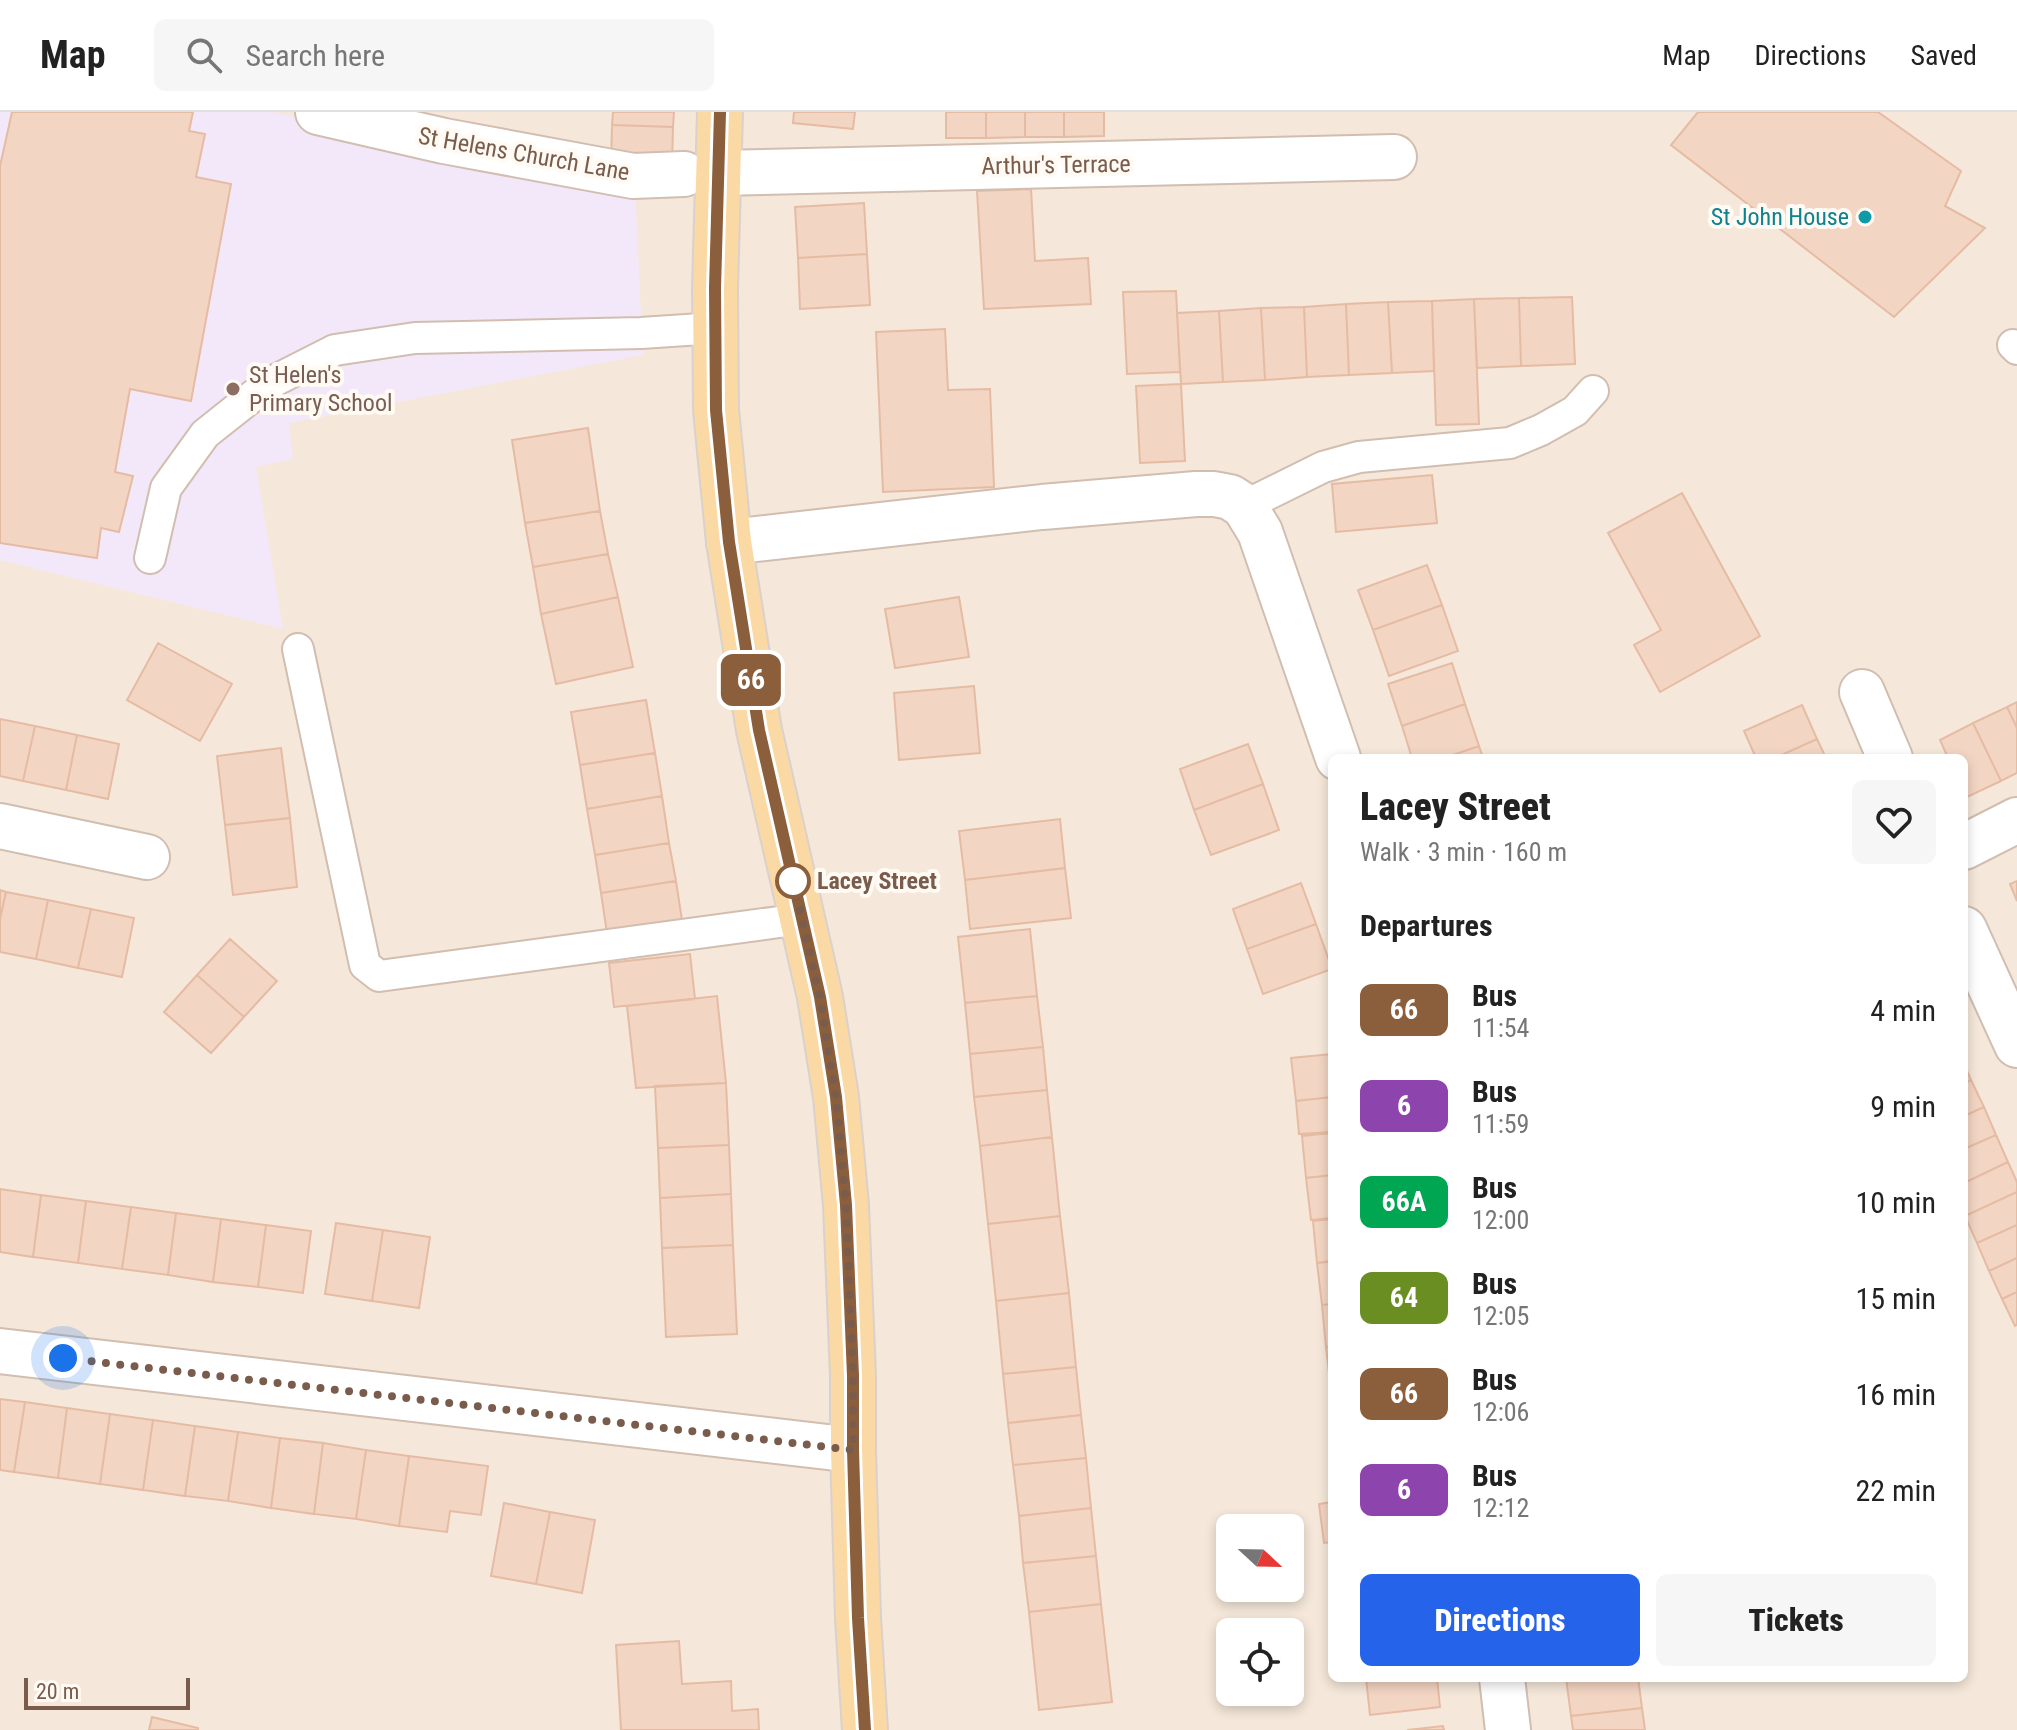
<!DOCTYPE html>
<meta charset="utf-8">
<style>
body{margin:0;font-family:"Roboto Condensed",sans-serif;background:#f6f6f6;color:#222;height:100vh;display:flex;flex-direction:column;font-size:30px;white-space:nowrap}
*{box-sizing:border-box;margin:0}
p{font-size:26px;color:#767676}
.icon{flex:none;width:44px;height:44px;fill:none;stroke:currentColor;stroke-width:2;stroke-linecap:round;stroke-linejoin:round}
.map{position:relative;flex:1;overflow:hidden}
.drawer{position:absolute;left:1328px;top:642px;width:640px;height:928px;display:flex;flex-direction:column;background:#fff;border-radius:12px;box-shadow:0 4px 12px #0003}
.drawer>*{flex:none}
.badge{padding:0 16px;border-radius:12px;font-size:28px;line-height:52px}
.needle{width:52px;rotate:112deg}
.buttons{position:absolute;left:1216px;top:1402px;display:grid;gap:16px}
.buttons a{display:grid;place-items:center;width:88px;height:88px;border-radius:12px;background:#fff;box-shadow:0 4px 12px #0003;font-size:40px}
.scale{position:absolute;left:24px;bottom:20px;width:166px;box-sizing:border-box;padding-left:8px;border:4px solid #7a5c4d;border-top:0;font-size:22px;line-height:28px;white-space:nowrap;color:#7a5c4d;-webkit-text-stroke:6px #fffaf3;paint-order:stroke}
.you{position:absolute;width:40px;height:40px;margin:-20px;border:6px solid #fff;border-radius:50%;background:#1a73e8;box-shadow:0 0 0 12px #1a73e833}
.map>.badge{position:absolute;translate:-50% -50%;box-shadow:0 0 0 4px #fff}
h2{padding:0 32px;font-size:30px;line-height:72px}
.round{display:grid;place-items:center;flex:none;width:84px;height:84px;border-radius:12px;background:#f6f6f6}
.headline{display:flex;align-items:center;justify-content:space-between;height:136px;padding:0 32px}
h1{font-size:38px;font-weight:800;line-height:60px}
.primary-button{display:flex;gap:16px;margin-top:auto;padding:16px 32px}
.primary-button a{flex:1;height:92px;border-radius:12px;background:#2563eb;color:#fff;font-size:32px;font-weight:800;line-height:92px;text-align:center}
.primary-button a+a{background:#f6f6f6;color:#222}
ul{padding:0;list-style:none}
li{display:flex;align-items:center;gap:24px;height:96px;padding:0 32px}
li div{flex:1}
li b{display:block;font-size:30px}
li em{font-style:normal}
li .badge{min-width:88px;font-weight:700;text-align:center}
header{display:flex;align-items:center;gap:48px;box-sizing:border-box;height:112px;padding:0 40px;background:#fff;border-bottom:2px solid #e0e0e0}
header strong{font-size:38px}
nav{display:flex;gap:44px;margin-inline-start:auto;font-size:28px}
.search{width:560px;height:72px;background:#f6f6f6;display:flex;align-items:center;gap:20px;box-sizing:border-box;padding:0 28px;border-radius:12px;color:#767676;font-size:30px}
.map>svg:first-child{display:block}
.residential{fill:#f5e8da;fill-rule:evenodd}
.education{fill:#f3e8fa}
.building{fill:#f3d5c3;stroke:#e6bba3;stroke-width:2}
.lines{fill:none;stroke-linecap:round;stroke-linejoin:round}
.lane-casing{stroke:#d1beb0;stroke-width:34}
.street-casing{stroke:#d1beb0;stroke-width:48}
.primary-casing{stroke:#dad1cd;stroke-width:48}
.lane{stroke:#fff;stroke-width:30}
.street{stroke:#fff;stroke-width:44}
.primary{stroke:#fbd9a5;stroke-width:44}
.line-casing{stroke:#fff;stroke-width:18}
.line{stroke:#8b5e3c;stroke-width:12}
.walk{stroke:#7a5c4d;stroke-width:8;stroke-dasharray:0 14.4}
.culture-dot{fill:#0f9aa8;stroke:#fffaf3;stroke-width:3}
.education-dot{fill:#8d6e63;stroke:#fffaf3;stroke-width:3}
.stop-dot{fill:#fff;stroke:#8b5e3c;stroke-width:4}
.labels{text-anchor:middle;dominant-baseline:central;stroke-width:8;stroke-linejoin:round;paint-order:stroke}
.street-label{font-size:24px;fill:#7a5c4d;stroke:#fffaf3}
.culture-label{font-size:24px;fill:#0d838f;stroke:#fffaf3;text-anchor:end}
.education-label{font-size:24px;fill:#785e54;stroke:#fffaf3;text-anchor:start}
.stop-label{font-size:24px;font-weight:bold;fill:#7a5c4d;stroke:#fffaf3;text-anchor:start}
</style>
<header>
<strong>Map</strong>
<div class="search"><svg class="icon" aria-label="search" viewBox="0 0 24 24"><circle cx="10" cy="10" r="6"/><path d="M15 15l6 6"/></svg>Search here</div>
<nav><a>Map</a><a>Directions</a><a>Saved</a></nav>
</header>
<div class="map">
<svg width="2017" height="1618" viewBox="0 0 2017 1618">
<rect width="100%" height="100%" fill="#fdf6ec"/>
<path class="residential" d="M 0,0 L 2017,0 L 2017,1618 L 0,1618 ZM 1332,646 L 1964,646 L 1964,1566 L 1332,1566 ZM 1230,1416 L 1290,1416 L 1290,1476 L 1230,1476 ZM 1230,1520 L 1290,1520 L 1290,1580 L 1230,1580 Z"/>
<path class="education" d="M 0,0 L 273,0 L 530,58 L 635,78 L 643,243 L 289,311 L 293,347 L 256,355 L 283,517 L 0,448 Z"/>
<path class="building" d="M 12,0 L 193,0 L 189,19 L 205,22 L 196,65 L 231,72 L 191,289 L 130,277 L 115,360 L 133,364 L 119,420 L 101,416 L 97,446 L 0,431 L 0,54 Z
M 613,0 L 674,0 L 673,15 L 612,13 Z
M 794,0 L 855,0 L 853,17 L 793,11 Z
M 946,0 L 986,0 L 986,26 L 946,26 Z
M 986,0 L 1025,0 L 1025,25 L 986,26 Z
M 1025,0 L 1064,0 L 1064,25 L 1025,25 Z
M 1064,0 L 1104,0 L 1104,24 L 1064,25 Z
M 1698,0 L 1878,0 L 1961,59 L 1945,94 L 1985,116 L 1894,205 L 1671,33 Z
M 612,13 L 673,15 L 672,54 L 611,53 Z
M 1031,77 L 1035,149 L 1088,146 L 1091,192 L 984,197 L 977,79 Z
M 864,91 L 867,142 L 798,146 L 795,95 Z
M 867,142 L 870,193 L 800,197 L 798,146 Z
M 1176,179 L 1180,260 L 1127,262 L 1123,180 Z
M 1572,185 L 1575,252 L 1521,254 L 1519,186 Z
M 1519,186 L 1521,254 L 1477,256 L 1474,187 Z
M 1474,187 L 1479,312 L 1436,313 L 1432,189 Z
M 1432,189 L 1434,259 L 1392,261 L 1388,190 Z
M 1388,190 L 1392,261 L 1349,263 L 1346,192 Z
M 1346,192 L 1349,263 L 1307,265 L 1304,195 Z
M 1304,195 L 1307,265 L 1265,268 L 1261,196 Z
M 1261,196 L 1265,268 L 1223,270 L 1219,199 Z
M 1219,199 L 1223,270 L 1181,272 L 1177,201 Z
M 945,217 L 948,278 L 990,277 L 994,375 L 883,380 L 876,220 Z
M 1181,272 L 1185,349 L 1140,351 L 1136,274 Z
M 588,316 L 600,399 L 525,411 L 512,328 Z
M 1432,363 L 1437,411 L 1336,420 L 1332,372 Z
M 1682,381 L 1760,524 L 1660,580 L 1634,533 L 1661,518 L 1608,421 Z
M 600,399 L 608,442 L 533,455 L 525,411 Z
M 608,442 L 618,485 L 541,502 L 533,455 Z
M 1427,453 L 1442,493 L 1373,518 L 1358,478 Z
M 618,485 L 633,555 L 556,572 L 541,502 Z
M 959,485 L 969,545 L 895,556 L 885,497 Z
M 1442,493 L 1458,539 L 1389,564 L 1373,518 Z
M 158,531 L 232,572 L 200,629 L 127,588 Z
M 1452,551 L 1465,592 L 1402,614 L 1388,572 Z
M 974,574 L 980,641 L 899,648 L 894,581 Z
M 646,588 L 655,641 L 580,653 L 571,600 Z
M 2017,590 L 2017,616 L 2007,595 Z
M 1465,592 L 1479,634 L 1444,646 L 1412,646 L 1402,614 Z
M 1802,593 L 1817,627 L 1775,646 L 1756,646 L 1744,619 Z
M 2007,595 L 2017,616 L 2017,661 L 2001,669 L 1973,611 Z
M 0,607 L 35,614 L 23,669 L 0,664 Z
M 1973,611 L 2001,669 L 1967,685 L 1964,679 L 1964,646 L 1948,646 L 1940,628 Z
M 35,614 L 77,623 L 66,678 L 23,669 Z
M 77,623 L 119,632 L 108,687 L 66,678 Z
M 1817,627 L 1826,646 L 1775,646 Z
M 1248,632 L 1263,672 L 1194,698 L 1180,657 Z
M 1479,634 L 1483,646 L 1444,646 Z
M 281,636 L 290,706 L 225,713 L 217,644 Z
M 655,641 L 662,684 L 587,697 L 580,653 Z
M 1263,672 L 1279,718 L 1211,743 L 1194,698 Z
M 662,684 L 669,731 L 595,743 L 587,697 Z
M 290,706 L 297,775 L 233,783 L 225,713 Z
M 1060,707 L 1065,756 L 965,768 L 959,719 Z
M 669,731 L 676,769 L 601,781 L 595,743 Z
M 1065,756 L 1071,806 L 970,817 L 965,768 Z
M 676,769 L 683,815 L 608,828 L 601,781 Z
M 2017,769 L 2017,789 L 2010,772 Z
M 1301,771 L 1316,812 L 1247,837 L 1233,797 Z
M 0,778 L 6,780 L 0,807 Z
M 6,780 L 48,788 L 36,847 L 0,840 L 0,807 Z
M 48,788 L 91,797 L 78,856 L 36,847 Z
M 91,797 L 134,806 L 122,865 L 78,856 Z
M 1316,812 L 1332,857 L 1263,882 L 1247,837 Z
M 1030,817 L 1037,884 L 965,891 L 958,825 Z
M 230,827 L 277,869 L 244,905 L 197,863 Z
M 690,842 L 695,887 L 614,895 L 609,851 Z
M 197,863 L 244,905 L 211,941 L 164,900 Z
M 717,884 L 726,971 L 636,976 L 627,894 Z
M 1037,884 L 1043,935 L 970,942 L 965,891 Z
M 1043,935 L 1047,978 L 974,985 L 970,942 Z
M 1332,942 L 1332,985 L 1296,989 L 1291,946 Z
M 1964,952 L 1971,968 L 1964,971 Z
M 1971,968 L 1984,995 L 1964,1004 L 1964,971 Z
M 726,971 L 729,1033 L 658,1036 L 655,974 Z
M 1047,978 L 1052,1025 L 980,1034 L 974,985 Z
M 1332,985 L 1332,1020 L 1299,1022 L 1296,989 Z
M 1984,995 L 1996,1023 L 1964,1037 L 1964,1004 Z
M 1332,1021 L 1332,1063 L 1306,1066 L 1302,1024 Z
M 1996,1023 L 2008,1050 L 1964,1071 L 1964,1037 Z
M 1052,1025 L 1060,1104 L 988,1112 L 980,1034 Z
M 729,1033 L 731,1082 L 660,1086 L 658,1036 Z
M 2008,1050 L 2017,1070 L 2017,1080 L 1965,1104 L 1964,1071 Z
M 1332,1063 L 1332,1106 L 1311,1108 L 1306,1066 Z
M 0,1077 L 41,1083 L 33,1145 L 0,1140 Z
M 2017,1080 L 2017,1113 L 1977,1131 L 1965,1104 Z
M 731,1082 L 733,1133 L 662,1136 L 660,1086 Z
M 41,1083 L 86,1089 L 78,1151 L 33,1145 Z
M 86,1089 L 131,1095 L 122,1157 L 78,1151 Z
M 131,1095 L 176,1101 L 168,1163 L 122,1157 Z
M 176,1101 L 221,1107 L 213,1170 L 168,1163 Z
M 1060,1104 L 1069,1181 L 996,1189 L 988,1112 Z
M 221,1107 L 266,1113 L 258,1175 L 213,1170 Z
M 1332,1107 L 1332,1149 L 1317,1151 L 1313,1109 Z
M 336,1111 L 383,1118 L 372,1189 L 325,1182 Z
M 266,1113 L 311,1119 L 303,1181 L 258,1175 Z
M 2017,1113 L 2017,1146 L 1989,1159 L 1977,1131 Z
M 383,1118 L 430,1125 L 419,1196 L 372,1189 Z
M 733,1133 L 737,1222 L 666,1225 L 662,1136 Z
M 2017,1146 L 2017,1180 L 2002,1187 L 1989,1159 Z
M 1332,1149 L 1332,1192 L 1322,1193 L 1317,1151 Z
M 2017,1180 L 2017,1213 L 2015,1214 L 2002,1187 Z
M 1069,1181 L 1076,1255 L 1003,1262 L 996,1189 Z
M 1332,1192 L 1332,1235 L 1326,1235 L 1322,1193 Z
M 1326,1235 L 1332,1235 L 1332,1278 L 1331,1278 Z
M 1076,1255 L 1081,1303 L 1008,1311 L 1003,1262 Z
M 0,1287 L 25,1290 L 14,1360 L 0,1358 Z
M 25,1290 L 67,1296 L 58,1366 L 14,1360 Z
M 67,1296 L 110,1302 L 100,1372 L 58,1366 Z
M 110,1302 L 153,1308 L 143,1378 L 100,1372 Z
M 1081,1303 L 1086,1346 L 1013,1353 L 1008,1311 Z
M 153,1308 L 195,1314 L 185,1384 L 143,1378 Z
M 195,1314 L 238,1320 L 228,1389 L 185,1384 Z
M 238,1320 L 280,1326 L 271,1396 L 228,1389 Z
M 280,1326 L 323,1331 L 314,1402 L 271,1396 Z
M 323,1331 L 366,1338 L 356,1407 L 314,1402 Z
M 366,1338 L 409,1344 L 399,1414 L 356,1407 Z
M 409,1344 L 488,1354 L 481,1403 L 450,1399 L 447,1420 L 399,1414 Z
M 1086,1346 L 1091,1396 L 1019,1404 L 1013,1353 Z
M 1332,1390 L 1332,1430 L 1324,1431 L 1319,1392 Z
M 504,1391 L 550,1400 L 536,1472 L 491,1464 Z
M 1091,1396 L 1096,1444 L 1023,1451 L 1019,1404 Z
M 550,1400 L 595,1408 L 582,1481 L 536,1472 Z
M 1096,1444 L 1101,1492 L 1029,1500 L 1023,1451 Z
M 1101,1492 L 1112,1590 L 1039,1598 L 1029,1500 Z
M 679,1529 L 682,1572 L 731,1569 L 732,1599 L 758,1597 L 759,1618 L 621,1618 L 616,1533 Z
M 1366,1566 L 1437,1566 L 1440,1595 L 1370,1603 Z
M 1566,1566 L 1638,1566 L 1642,1596 L 1571,1604 Z
M 1642,1596 L 1645,1618 L 1573,1618 L 1571,1604 Z
M 152,1605 L 198,1616 L 198,1618 L 149,1618 Z
M 1443,1614 L 1444,1618 L 1407,1618 Z"/>
<g class="lines">
<g class="lane-casing">
<path id="lane" d="M 2013,233 L 2017,237
M 1244,394 L 1323,355 L 1359,345 L 1510,331 L 1541,318 L 1575,299 L 1593,279
M 150,446 L 166,376 L 205,322 L 268,272 L 335,238 L 415,226 L 641,221 L 716,216
M 298,537 L 365,853 L 379,864 L 801,807"/>
</g>
<g class="street-casing">
<path id="street" d="M 318,0 L 444,29 L 633,64 L 684,62
M 717,61 L 1394,45
M 729,430 L 1042,395 L 1196,382 L 1214,382 L 1230,385 L 1244,394 L 1260,420 L 1338,646
M 1862,580 L 1890,646
M 0,714 L 147,745
M 1964,735 L 2017,708
M 1964,817 L 2017,933
M 0,1239 L 853,1338
M 1502,1566 L 1508,1618"/>
</g>
<g class="primary-casing">
<path id="primary" d="M 720,0 L 715,176 L 716,298 L 729,430 L 759,618 L 820,885 L 836,985 L 846,1093 L 853,1264 L 853,1338 L 858,1506 L 865,1618"/>
</g>
<use href="#lane" class="lane"/>
<use href="#street" class="street"/>
<use href="#primary" class="primary"/>
</g>
<g class="lines">
<g class="line-casing">
<path id="line" d="M 720,0 L 715,176 L 716,298 L 729,430 L 759,618 L 820,885 L 836,985 L 846,1093 L 853,1264 L 853,1338 L 858,1506 L 865,1618"/>
</g>
<use href="#line" class="line"/>
<path class="walk" d="M 63,1246 L 853,1338 L 853,1264 L 846,1093 L 836,985 L 820,885 L 793,769"/>
</g>
<circle class="culture-dot" cx="1865" cy="105" r="8"/>
<circle class="education-dot" cx="233" cy="277" r="8"/>
<circle class="stop-dot" cx="793" cy="769" r="16"/>
<g class="labels">
<g class="street-label">
<text transform="translate(524 42) rotate(10)">St Helens Church Lane</text>
<text transform="translate(1056 53) rotate(-1)">Arthur's Terrace</text>
</g>
<g class="culture-label">
<text x="1849" y="105">St John House</text>
</g>
<g class="education-label">
<text x="249" y="263">St Helen's<tspan x="249" dy="28">Primary School</tspan></text>
</g>
<g class="stop-label">
<text x="817" y="769">Lacey Street</text>
</g>
</g>
</svg>
<div class="buttons">
<a><svg class="needle" viewBox="-14 -14 28 28"><path d="M0-13l5 13h-10z" fill="#e53935"/><path d="M0 13l5-13h-10z" fill="#767676"/></svg></a>
<a><svg class="icon" aria-label="locate" viewBox="0 0 24 24"><circle cx="12" cy="12" r="6"/><path d="M12 2v4M12 18v4M2 12h4M18 12h4"/></svg></a>
</div>
<div class="scale">20 m</div>
<div class="you" style="left:63px;top:1246px"></div>
<b class="badge" style="left:751px;top:568px;background:#8b5e3c;color:#fff">66</b>
<section class="drawer">
<div class="headline"><div><h1>Lacey Street</h1><p>Walk · 3 min · 160 m</p></div><a class="round"><svg class="icon" aria-label="heart" viewBox="0 0 24 24"><path d="M12 20l-8-8c-3-5 5-10 8-4 3-6 11-1 8 4z"/></svg></a></div>
<h2>Departures</h2>
<ul>
<li><span class="badge" style="background:#8b5e3c;color:#fff">66</span><div><b>Bus</b><p>11:54</p></div><em>4 min</em></li>
<li><span class="badge" style="background:#8e44ad;color:#fff">6</span><div><b>Bus</b><p>11:59</p></div><em>9 min</em></li>
<li><span class="badge" style="background:#00a651;color:#fff">66A</span><div><b>Bus</b><p>12:00</p></div><em>10 min</em></li>
<li><span class="badge" style="background:#6b8e23;color:#fff">64</span><div><b>Bus</b><p>12:05</p></div><em>15 min</em></li>
<li><span class="badge" style="background:#8b5e3c;color:#fff">66</span><div><b>Bus</b><p>12:06</p></div><em>16 min</em></li>
<li><span class="badge" style="background:#8e44ad;color:#fff">6</span><div><b>Bus</b><p>12:12</p></div><em>22 min</em></li>
</ul>
<div class="primary-button"><a>Directions</a><a>Tickets</a></div>
</section>
</div>
